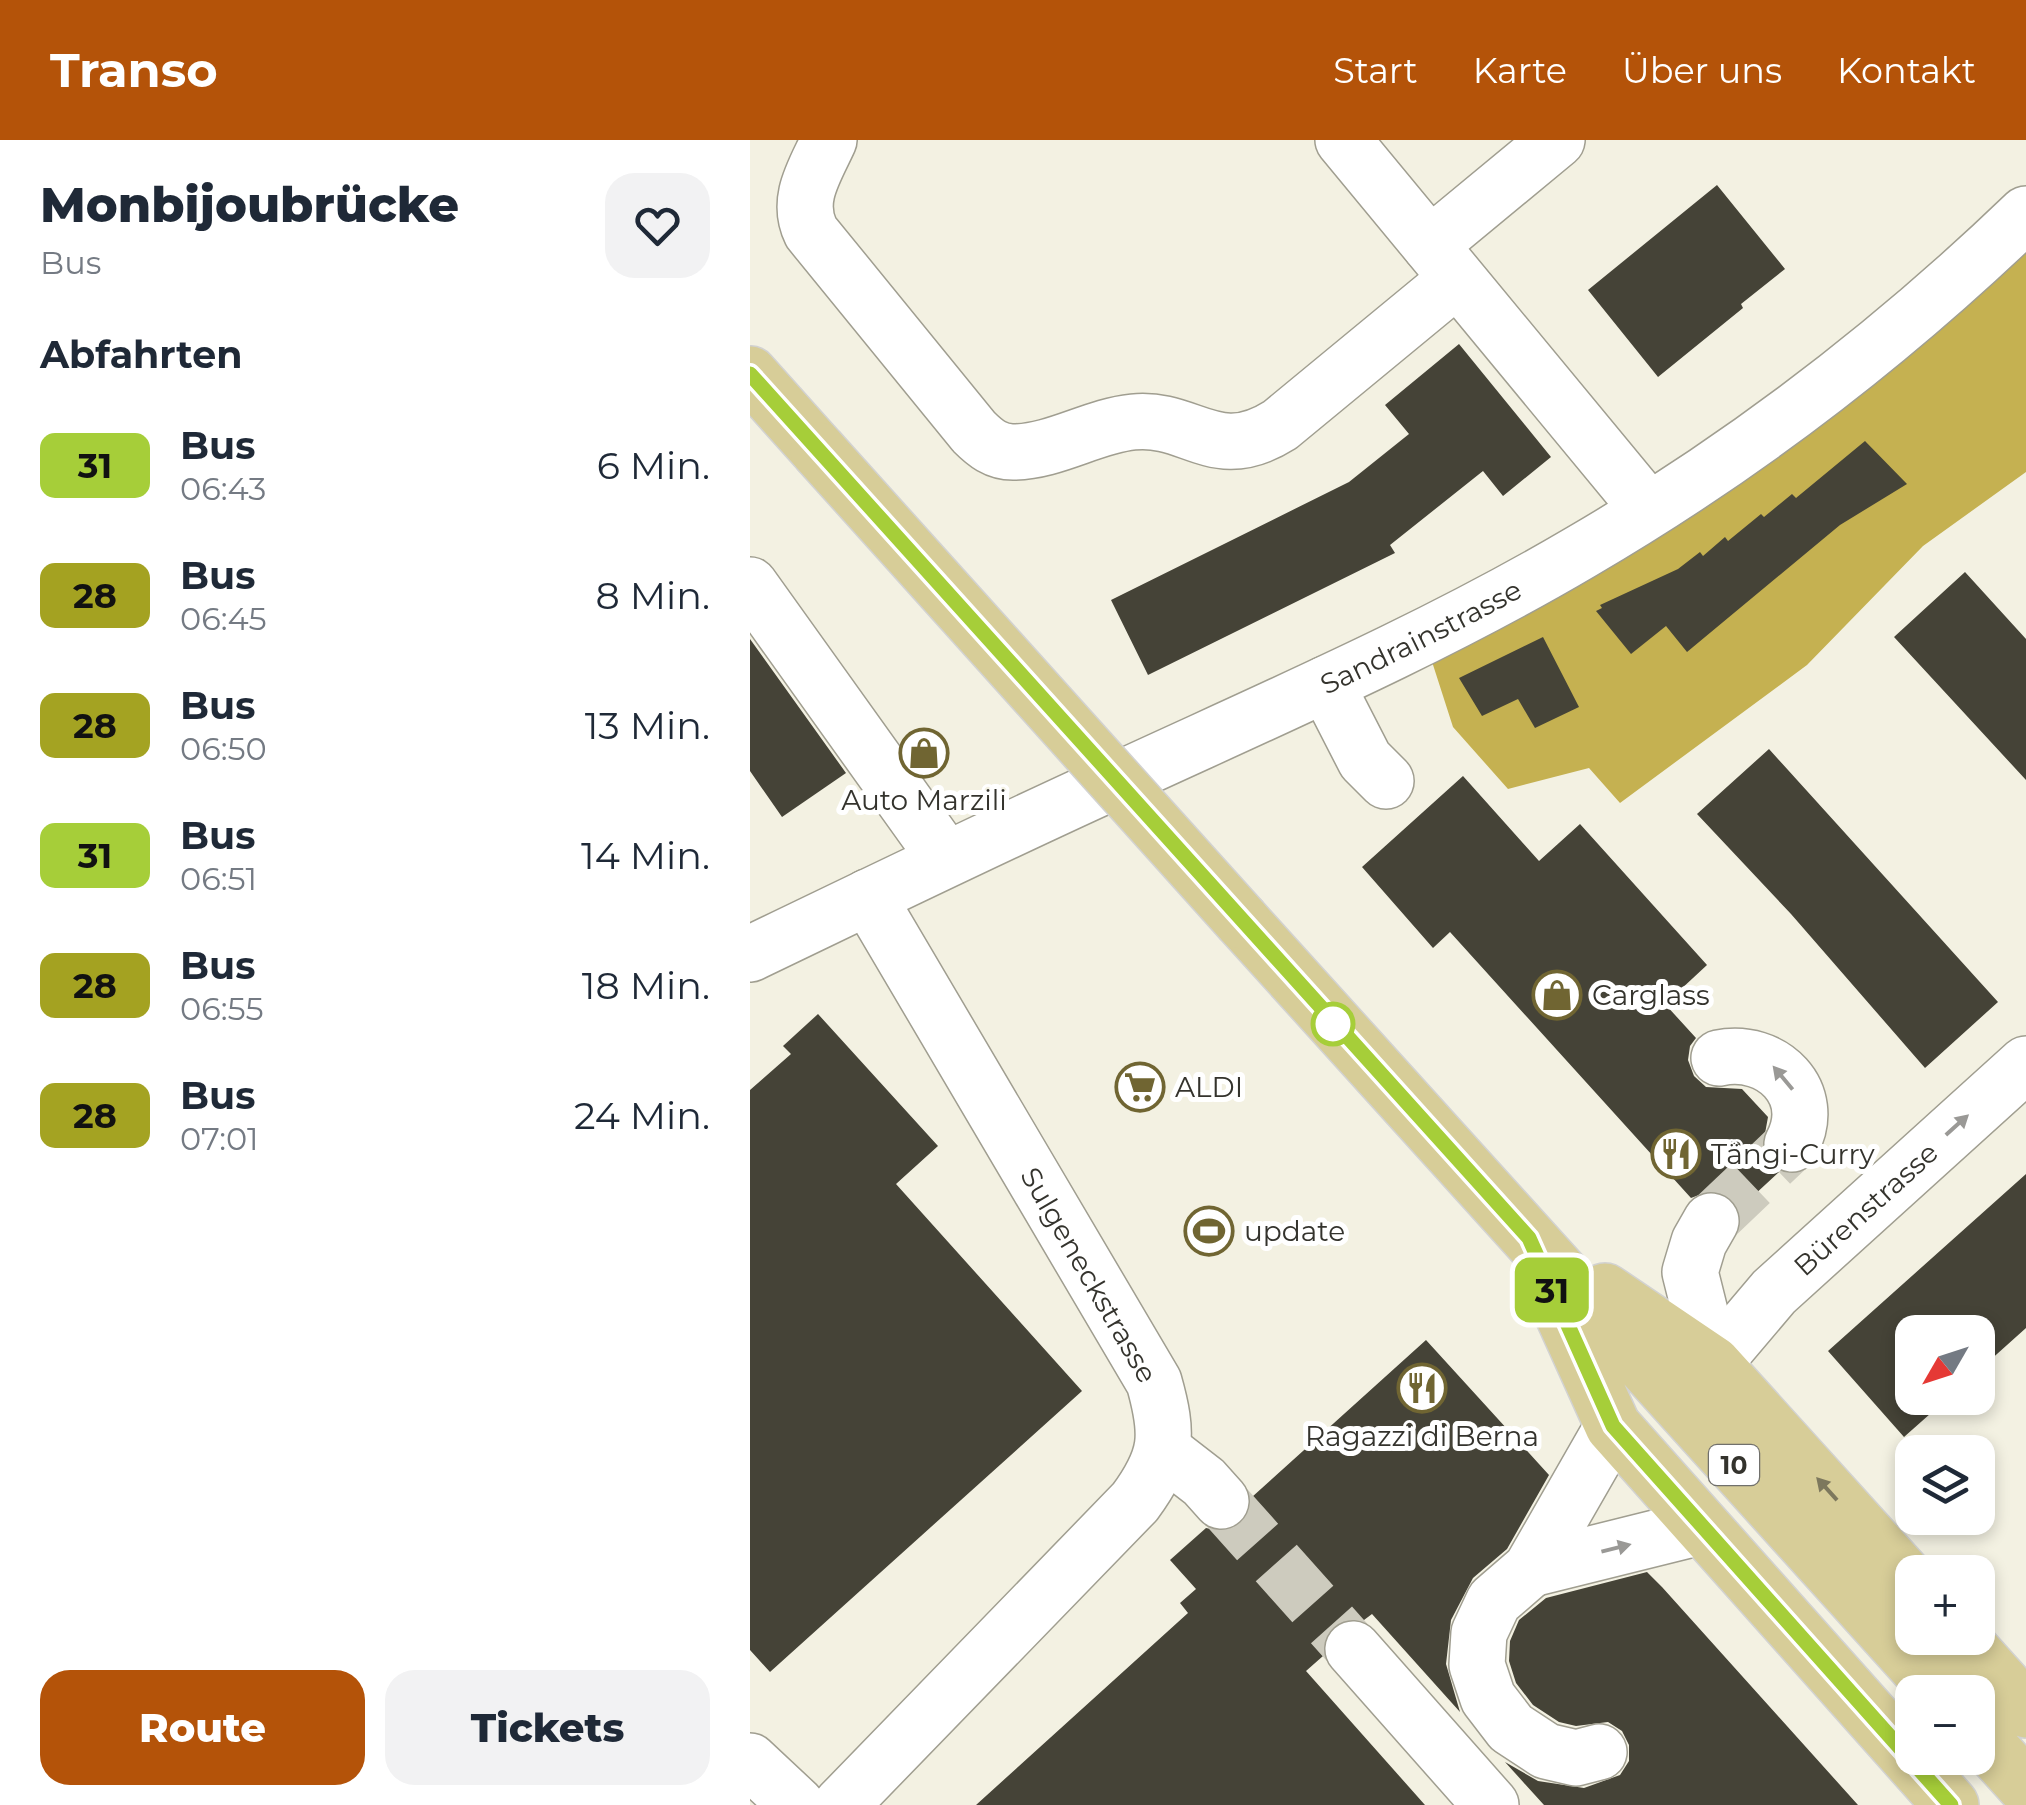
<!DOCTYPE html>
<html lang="de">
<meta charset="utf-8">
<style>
body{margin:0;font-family:Montserrat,sans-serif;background:#f2f2f3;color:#1f2937;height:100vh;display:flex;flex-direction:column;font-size:38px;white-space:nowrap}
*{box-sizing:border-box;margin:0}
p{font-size:32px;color:#747a83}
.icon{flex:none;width:55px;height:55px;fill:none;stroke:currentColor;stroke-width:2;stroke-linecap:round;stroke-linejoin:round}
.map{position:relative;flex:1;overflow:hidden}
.panel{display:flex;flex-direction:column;background:#fff;width:750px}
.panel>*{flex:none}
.badge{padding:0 20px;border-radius:15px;font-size:35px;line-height:65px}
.needle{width:65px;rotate:231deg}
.buttons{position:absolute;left:1145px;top:1175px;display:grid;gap:20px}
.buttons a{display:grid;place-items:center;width:100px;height:100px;border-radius:20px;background:#fff;box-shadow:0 5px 15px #0003;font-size:50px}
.map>.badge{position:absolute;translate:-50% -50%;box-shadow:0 0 0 5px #fff}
h2{padding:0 40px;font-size:38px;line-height:90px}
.round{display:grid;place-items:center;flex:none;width:105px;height:105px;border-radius:30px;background:#f2f2f3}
.head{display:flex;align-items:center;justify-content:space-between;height:170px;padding:0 40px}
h1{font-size:48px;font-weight:800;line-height:75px}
.primary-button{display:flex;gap:20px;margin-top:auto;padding:20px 40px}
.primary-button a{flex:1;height:115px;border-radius:30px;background:#b45309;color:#fff;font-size:40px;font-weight:800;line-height:115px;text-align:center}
.primary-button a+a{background:#f2f2f3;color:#1f2937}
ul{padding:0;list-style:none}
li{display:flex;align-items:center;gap:30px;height:130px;padding:0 40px}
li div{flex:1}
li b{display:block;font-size:38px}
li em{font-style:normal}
li .badge{min-width:110px;font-weight:700;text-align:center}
header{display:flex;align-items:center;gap:60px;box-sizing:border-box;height:140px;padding:0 50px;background:#b45309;color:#fff}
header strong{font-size:48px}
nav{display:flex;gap:55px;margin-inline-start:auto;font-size:35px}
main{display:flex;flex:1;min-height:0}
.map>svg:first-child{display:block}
.forest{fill:#c5b151}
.building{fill:#454337}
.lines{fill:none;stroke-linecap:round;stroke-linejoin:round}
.minor-tunnel{stroke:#cdcbbe;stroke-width:55;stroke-dasharray:55 28;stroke-linecap:butt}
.minor-casing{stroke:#a09e90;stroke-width:58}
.major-casing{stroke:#d2d2d1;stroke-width:58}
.minor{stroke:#fff;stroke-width:55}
.major{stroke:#d7cd98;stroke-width:55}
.major-bridge-casing{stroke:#d2d2d1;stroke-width:58;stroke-linecap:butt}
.major-bridge{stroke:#d7cd98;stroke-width:55}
.oneway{fill:#9a9996}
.oneway2{fill:#7d785d}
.line-casing{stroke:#fff;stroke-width:22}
.line{stroke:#a6ce39;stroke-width:15}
.stop-dot{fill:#fff;stroke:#a6ce39;stroke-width:5}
.labels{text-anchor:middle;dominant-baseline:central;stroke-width:10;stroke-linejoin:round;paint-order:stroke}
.shield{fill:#fff;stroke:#71706c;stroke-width:2.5}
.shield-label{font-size:25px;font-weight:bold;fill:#34332d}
.street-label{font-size:28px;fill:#34332d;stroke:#fff}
.poi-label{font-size:28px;fill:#34332d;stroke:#fff;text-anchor:start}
</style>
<header>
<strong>Transo</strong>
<nav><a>Start</a><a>Karte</a><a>Über uns</a><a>Kontakt</a></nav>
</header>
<main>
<section class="panel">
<div class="head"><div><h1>Monbijoubrücke</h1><p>Bus</p></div><a class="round"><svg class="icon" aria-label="heart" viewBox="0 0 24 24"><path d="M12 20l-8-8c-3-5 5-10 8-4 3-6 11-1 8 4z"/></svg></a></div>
<h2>Abfahrten</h2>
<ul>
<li><span class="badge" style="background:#a6ce39;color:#111">31</span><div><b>Bus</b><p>06:43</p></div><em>6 Min.</em></li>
<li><span class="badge" style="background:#a4a221;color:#111">28</span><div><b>Bus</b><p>06:45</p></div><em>8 Min.</em></li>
<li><span class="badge" style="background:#a4a322;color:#111">28</span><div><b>Bus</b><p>06:50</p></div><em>13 Min.</em></li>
<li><span class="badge" style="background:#a6ce39;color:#111">31</span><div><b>Bus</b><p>06:51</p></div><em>14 Min.</em></li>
<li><span class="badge" style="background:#a4a221;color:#111">28</span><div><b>Bus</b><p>06:55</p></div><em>18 Min.</em></li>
<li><span class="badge" style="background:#a4a322;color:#111">28</span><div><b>Bus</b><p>07:01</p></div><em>24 Min.</em></li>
</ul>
<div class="primary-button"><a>Route</a><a>Tickets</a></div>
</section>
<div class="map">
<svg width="1276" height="1665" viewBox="0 0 1276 1665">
<rect width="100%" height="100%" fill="#f3f1e2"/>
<path class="forest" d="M 1276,82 L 1276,332 L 1173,406 L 1057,525 L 870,663 L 839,628 L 758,649 L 703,587 L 676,503 Z"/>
<path class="building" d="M 967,45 L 1035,129 L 991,164 L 993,168 L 908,237 L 838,150 Z
M 709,204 L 801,317 L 753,356 L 733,331 L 640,405 L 645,413 L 398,535 L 361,460 L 599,342 L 659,294 L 635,265 Z
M 1115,301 L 1157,344 L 1090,385 L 937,512 L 916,486 L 881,514 L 846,471 L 852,468 L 850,465 L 928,429 L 950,412 L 953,416 L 975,397 L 978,401 L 1011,374 L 1014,377 L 1042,354 L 1046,358 Z
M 1215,432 L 1276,499 L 1276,640 L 1144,497 Z
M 793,497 L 829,567 L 785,588 L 768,559 L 732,576 L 709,538 Z
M 0,499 L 96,633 L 32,677 L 0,631 Z
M 1019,609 L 1248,862 L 1175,928 L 1041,774 L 947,674 Z
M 713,636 L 789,721 L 830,684 L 957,825 L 915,864 L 946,898 L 940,906 L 938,920 L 944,936 L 956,947 L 992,949 L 1018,977 L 1012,1010 L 1018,1023 L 1029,1032 L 989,1069 L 977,1054 L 962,1050 L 941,1058 L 700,792 L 683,808 L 612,727 Z
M 68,874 L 188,1006 L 146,1044 L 332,1251 L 20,1532 L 0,1510 L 0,950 L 41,914 L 33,906 Z
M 1276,1034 L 1276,1188 L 1228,1231 L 1228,1192 L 1162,1192 L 1162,1258 L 1198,1258 L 1154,1297 L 1078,1211 Z
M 676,1200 L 799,1335 L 757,1409 L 723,1438 L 701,1480 L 696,1524 L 710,1572 L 622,1474 L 614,1480 L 598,1478 L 583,1485 L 573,1500 L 573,1516 L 556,1531 L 675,1665 L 226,1665 L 438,1473 L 430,1463 L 446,1449 L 420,1420 L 456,1388 L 476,1392 L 491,1385 L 500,1372 L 502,1357 Z
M 897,1432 L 912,1447 L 1108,1665 L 794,1665 L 755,1622 L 788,1641 L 834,1648 L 870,1635 L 879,1621 L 879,1605 L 872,1591 L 858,1582 L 826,1586 L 809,1582 L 783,1565 L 766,1543 L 759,1521 L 760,1501 L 769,1480 L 796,1458 Z"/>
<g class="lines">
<path class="minor-tunnel" d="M 961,1081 L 1042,1004
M 471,1361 L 603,1509"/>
<g class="minor-casing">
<g id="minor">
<path d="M 79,0 C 65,31 45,59 61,92 L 224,292 C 235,303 246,312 263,312 C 304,312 343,286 383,282 C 442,276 465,326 530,285 L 707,139"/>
<path d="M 593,0 L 898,369"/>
<path d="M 680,105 L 807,0"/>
<path d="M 0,445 L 196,719"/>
<path d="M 576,544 L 615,620 L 636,641"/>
<path id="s1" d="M 0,814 C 125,754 250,693 376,636 C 530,565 685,498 831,412 C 992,318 1142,203 1276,74"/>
<path d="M 969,918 C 1022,907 1069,953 1042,1004"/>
<path d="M 961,1081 L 949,1102 L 940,1132 L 963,1224"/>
<path id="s2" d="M 963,1224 L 1024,1152 L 1276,924"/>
<path d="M 414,1311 L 454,1342 L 471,1361"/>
<path d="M 781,1429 L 950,1387"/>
<path d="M 603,1509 L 741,1665"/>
<path d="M 849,1612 L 826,1618 L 796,1611 L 761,1588 L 738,1558 L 727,1525 L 729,1493 L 744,1461 L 781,1429 L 863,1286"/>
<path d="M 0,1621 L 47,1665"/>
<path d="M 91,1665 L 385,1362 C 418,1317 419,1295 404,1242 L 118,757"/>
</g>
</g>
<g class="major-casing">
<path id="major" d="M 0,234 L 68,310
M 492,781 L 1190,1552
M 798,1142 L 863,1286 L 1201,1665
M 855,1151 L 963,1224 L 1162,1444
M 1211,1498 L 1276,1570
M 1228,1594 L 1276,1647"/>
</g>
<use href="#minor" class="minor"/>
<use href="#major" class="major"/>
<g class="major-bridge-casing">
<path id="major-bridge" d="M 68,310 L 492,781"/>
</g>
<use href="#major-bridge" class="major-bridge"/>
</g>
<defs><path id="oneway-solid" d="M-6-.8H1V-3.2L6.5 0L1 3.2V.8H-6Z" transform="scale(2.5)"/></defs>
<g class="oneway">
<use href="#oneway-solid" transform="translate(1033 938) rotate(-130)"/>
<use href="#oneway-solid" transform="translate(1207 985) rotate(-42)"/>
<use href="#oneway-solid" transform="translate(866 1408) rotate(-14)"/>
</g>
<use class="oneway2" href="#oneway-solid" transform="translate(1077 1349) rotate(-132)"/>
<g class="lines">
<g class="line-casing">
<path id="line" d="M 0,234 L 779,1098 L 863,1286 L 1201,1665"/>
</g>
<use href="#line" class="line"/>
</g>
<defs>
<g id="shop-ring" transform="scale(2.5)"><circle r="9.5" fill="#fff" stroke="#706532" stroke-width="1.5"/><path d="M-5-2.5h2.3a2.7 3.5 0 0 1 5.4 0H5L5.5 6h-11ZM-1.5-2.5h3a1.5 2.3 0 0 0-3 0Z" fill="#706532"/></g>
<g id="supermarket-ring" transform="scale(2.5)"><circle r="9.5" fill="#fff" stroke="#706532" stroke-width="1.5"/><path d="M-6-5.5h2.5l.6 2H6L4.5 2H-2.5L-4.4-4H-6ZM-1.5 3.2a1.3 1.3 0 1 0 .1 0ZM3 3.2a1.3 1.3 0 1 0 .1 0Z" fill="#706532"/></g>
<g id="restaurant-ring" transform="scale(2.5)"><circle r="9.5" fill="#fff" stroke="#706532" stroke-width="1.5"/><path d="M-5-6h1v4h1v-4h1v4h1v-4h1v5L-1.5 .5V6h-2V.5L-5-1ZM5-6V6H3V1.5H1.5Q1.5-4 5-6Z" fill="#706532"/></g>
<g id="stadium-ring" transform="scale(2.5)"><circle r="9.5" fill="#fff" stroke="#706532" stroke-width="1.5"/><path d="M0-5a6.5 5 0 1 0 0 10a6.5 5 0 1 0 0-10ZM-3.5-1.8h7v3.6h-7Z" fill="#706532"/></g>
</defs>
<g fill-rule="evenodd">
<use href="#shop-ring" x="174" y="613"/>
<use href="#shop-ring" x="807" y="855"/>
<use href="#supermarket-ring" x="390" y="947"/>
<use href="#restaurant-ring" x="926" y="1014"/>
<use href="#stadium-ring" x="459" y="1091"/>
<use href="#restaurant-ring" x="672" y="1248"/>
</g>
<circle class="stop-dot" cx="583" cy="884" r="20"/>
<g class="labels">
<rect class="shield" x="959" y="1305" width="50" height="40" rx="8"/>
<g class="shield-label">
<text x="984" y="1325">10</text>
</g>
<g class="street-label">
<text stroke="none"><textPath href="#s1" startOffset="742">Sandrainstrasse</textPath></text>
<text stroke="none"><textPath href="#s2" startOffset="218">Bürenstrasse</textPath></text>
<text transform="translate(339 1135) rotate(60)">Sulgeneckstrasse</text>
</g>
<g class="poi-label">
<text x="174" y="660" text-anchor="middle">Auto Marzili</text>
<text x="842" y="855">Carglass</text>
<text x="425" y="947">ALDI</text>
<text x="961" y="1014">Tängi-Curry</text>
<text x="494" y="1091">update</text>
<text x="672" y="1296" text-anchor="middle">Ragazzi di Berna</text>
</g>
</g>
</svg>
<div class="buttons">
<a><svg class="needle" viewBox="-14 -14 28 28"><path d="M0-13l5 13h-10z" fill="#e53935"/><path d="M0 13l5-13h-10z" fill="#747a83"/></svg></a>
<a><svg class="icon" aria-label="layers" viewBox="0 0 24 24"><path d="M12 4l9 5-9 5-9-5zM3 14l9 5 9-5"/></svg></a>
<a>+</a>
<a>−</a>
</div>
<b class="badge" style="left:802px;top:1150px;background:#a6ce39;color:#111">31</b>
</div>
</main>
